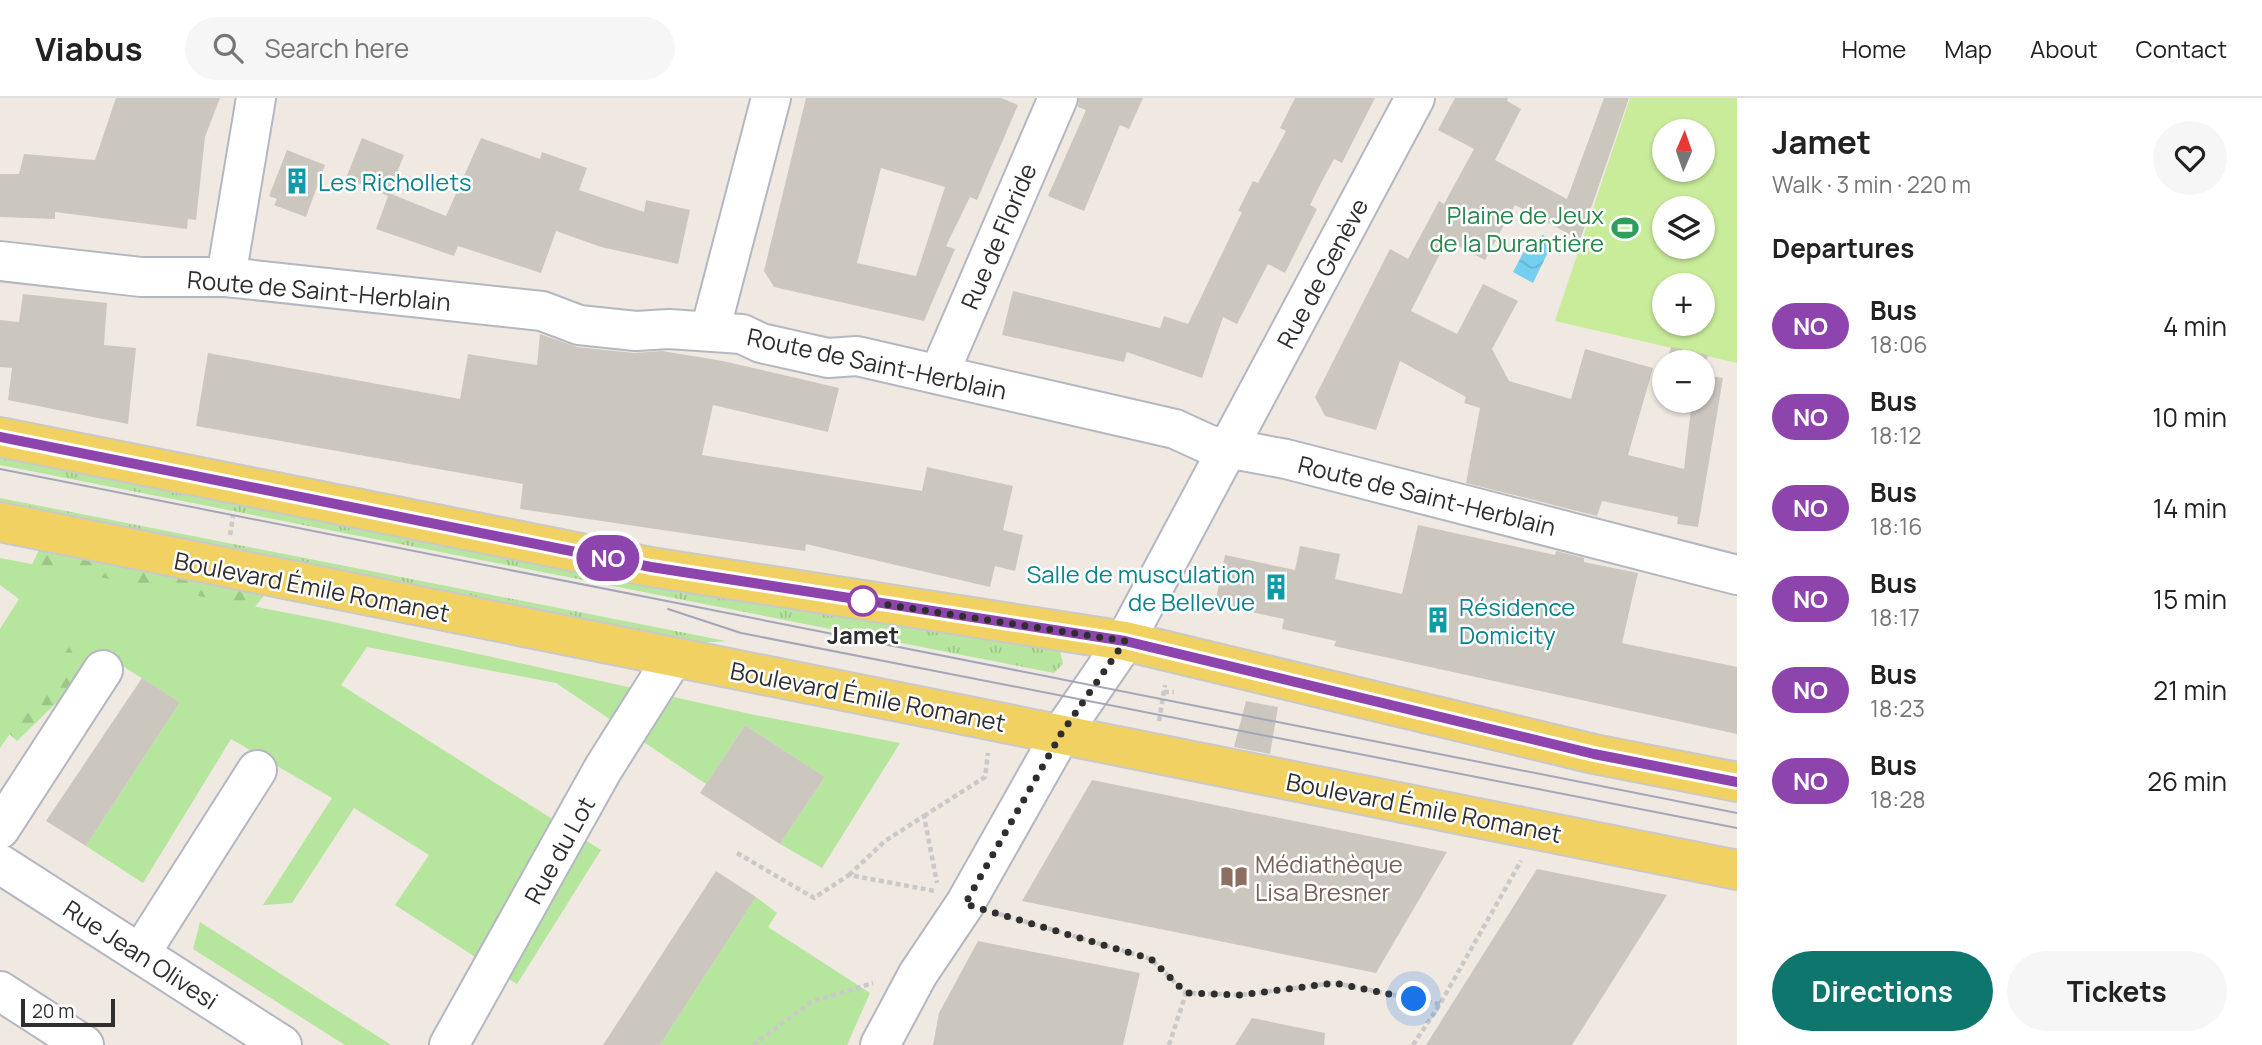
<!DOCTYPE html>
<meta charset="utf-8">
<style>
body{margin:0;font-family:Manrope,sans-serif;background:#f6f6f6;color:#222;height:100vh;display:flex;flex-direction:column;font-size:26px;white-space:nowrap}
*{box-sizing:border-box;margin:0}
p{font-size:23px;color:#767676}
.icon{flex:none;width:38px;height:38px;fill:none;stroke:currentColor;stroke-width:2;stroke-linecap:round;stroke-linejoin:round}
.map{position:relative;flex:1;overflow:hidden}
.drawer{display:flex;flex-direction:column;background:#fff;width:525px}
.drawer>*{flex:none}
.badge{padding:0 14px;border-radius:23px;font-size:24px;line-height:46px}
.needle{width:46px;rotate:2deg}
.controls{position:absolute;left:1652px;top:21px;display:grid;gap:14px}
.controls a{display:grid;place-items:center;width:63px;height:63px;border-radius:50%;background:#fff;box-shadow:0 2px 5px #0004;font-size:35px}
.scale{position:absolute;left:21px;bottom:18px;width:94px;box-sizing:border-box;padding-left:7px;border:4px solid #2e2e2e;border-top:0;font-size:19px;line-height:24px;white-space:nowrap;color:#2e2e2e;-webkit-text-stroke:5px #fff;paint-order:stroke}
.you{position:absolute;width:35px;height:35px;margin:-18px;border:5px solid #fff;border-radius:50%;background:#1a73e8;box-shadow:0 0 0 10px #1a73e833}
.map>.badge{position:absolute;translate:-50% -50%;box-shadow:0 0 0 4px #fff}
h2{padding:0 35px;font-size:26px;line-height:63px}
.round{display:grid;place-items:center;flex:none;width:74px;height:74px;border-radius:37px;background:#f6f6f6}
.headline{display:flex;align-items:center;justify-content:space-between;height:119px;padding:0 35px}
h1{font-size:33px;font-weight:700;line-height:52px}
.primary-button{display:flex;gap:14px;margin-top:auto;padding:14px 35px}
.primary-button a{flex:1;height:80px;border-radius:42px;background:#0f766e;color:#fff;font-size:28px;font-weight:700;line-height:80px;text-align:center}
.primary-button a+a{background:#f6f6f6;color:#222}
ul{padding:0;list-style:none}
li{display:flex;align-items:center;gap:21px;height:91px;padding:0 35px}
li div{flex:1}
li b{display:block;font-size:26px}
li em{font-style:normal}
li .badge{min-width:77px;font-weight:700;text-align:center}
header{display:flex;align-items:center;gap:42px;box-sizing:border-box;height:98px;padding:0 35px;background:#fff;border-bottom:2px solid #e0e0e0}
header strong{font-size:33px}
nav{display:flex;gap:38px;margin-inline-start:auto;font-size:24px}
.search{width:490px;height:63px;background:#f6f6f6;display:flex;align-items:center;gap:18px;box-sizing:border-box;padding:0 24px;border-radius:38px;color:#767676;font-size:26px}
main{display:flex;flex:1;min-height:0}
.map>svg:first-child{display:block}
.grass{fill:url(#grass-tufts)}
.forest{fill:url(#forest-firs)}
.garden{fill:#b6e59e}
.pitch{fill:#c9ec9a;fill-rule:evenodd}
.water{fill:url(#water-waves)}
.building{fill:#cbc7bf;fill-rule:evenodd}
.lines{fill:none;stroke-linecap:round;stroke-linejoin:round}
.minor-casing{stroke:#b4b7c1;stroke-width:42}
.major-casing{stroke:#c9c9c9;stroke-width:42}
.path{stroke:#c9c9c9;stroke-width:4.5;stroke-dasharray:5 3.5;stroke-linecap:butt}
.minor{stroke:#fff;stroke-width:38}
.major{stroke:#f2d163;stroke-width:38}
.tram{stroke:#a3a6b8;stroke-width:2}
.line-casing{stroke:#fff;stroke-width:16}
.line{stroke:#8e44ad;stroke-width:10}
.walk{stroke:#2e2e2e;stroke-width:7;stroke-dasharray:0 12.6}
.stop-dot{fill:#fff;stroke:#8e44ad;stroke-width:3.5}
.labels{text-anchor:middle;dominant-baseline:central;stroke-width:5;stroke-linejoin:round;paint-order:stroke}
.culture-label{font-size:24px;fill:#0d838f;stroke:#fff;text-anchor:start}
.leisure-label{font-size:24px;fill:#27864d;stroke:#fff;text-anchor:end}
.street-label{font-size:24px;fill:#2e2e2e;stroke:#fff}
.stop-label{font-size:24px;font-weight:bold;fill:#2e2e2e;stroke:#fff}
.education-label{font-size:24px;fill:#785e54;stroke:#fff;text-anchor:start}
</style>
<header>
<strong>Viabus</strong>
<div class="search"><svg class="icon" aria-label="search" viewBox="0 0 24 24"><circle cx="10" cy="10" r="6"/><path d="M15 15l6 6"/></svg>Search here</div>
<nav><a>Home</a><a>Map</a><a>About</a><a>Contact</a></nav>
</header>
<main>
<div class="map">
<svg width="1737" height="947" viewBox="0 0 1737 947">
<defs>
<pattern id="grass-tufts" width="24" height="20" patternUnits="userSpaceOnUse" patternTransform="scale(1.75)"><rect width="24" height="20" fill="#b6e59e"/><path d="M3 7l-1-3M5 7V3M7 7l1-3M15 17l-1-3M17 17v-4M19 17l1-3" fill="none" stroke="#9dc588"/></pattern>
<pattern id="forest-firs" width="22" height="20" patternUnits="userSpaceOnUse" patternTransform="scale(1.75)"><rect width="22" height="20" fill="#b6e59e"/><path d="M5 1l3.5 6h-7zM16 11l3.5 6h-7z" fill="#9dc588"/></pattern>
<pattern id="water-waves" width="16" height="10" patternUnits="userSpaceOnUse" patternTransform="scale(1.75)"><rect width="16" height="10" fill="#75cff0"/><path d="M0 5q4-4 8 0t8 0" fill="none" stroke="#66b2ce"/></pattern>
</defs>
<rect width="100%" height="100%" fill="#efe9e1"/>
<path class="grass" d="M 0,357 L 1052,549 L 1060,553 L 1063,566 L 1054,575 L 0,367 Z
M 0,400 L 726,543 L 700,545 L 0,410 Z"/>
<path class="forest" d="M 39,452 L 267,494 L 216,557 L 135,553 L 81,581 L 17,643 L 0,627 L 24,483 Z"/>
<path class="garden" d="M 0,460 L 324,522 L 755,617 L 900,645 L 822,770 L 780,746 L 825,679 L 745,627 L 706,686 L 556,585 L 367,549 L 341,587 L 601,752 L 517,886 L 395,807 L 429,757 L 354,710 L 292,805 L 263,807 L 332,700 L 231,641 L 143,785 L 86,748 L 180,604 L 76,539 L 0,650 L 0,531 L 19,501 L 0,487 Z
M 756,799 L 777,815 L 768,829 L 870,895 L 847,947 L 660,947 Z
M 200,824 L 391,947 L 345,947 L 193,851 Z"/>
<path class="pitch" d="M 1630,0 L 1737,0 L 1737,265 L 1555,223 ZM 1664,33 L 1703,33 L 1703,72 L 1664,72 ZM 1664,110 L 1703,110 L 1703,149 L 1664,149 ZM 1664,187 L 1703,187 L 1703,226 L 1664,226 Z"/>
<path class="water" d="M 1543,137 L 1548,140 L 1547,146 L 1551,148 L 1533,185 L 1513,174 L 1532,138 L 1537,140 Z"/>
<path class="building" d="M 116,0 L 220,0 L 205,39 L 196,122 L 188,121 L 187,131 L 55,114 L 55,121 L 0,119 L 0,76 L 19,76 L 24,56 L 95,62 Z
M 806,0 L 1001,0 L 1018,7 L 977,102 L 970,99 L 946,148 L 955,151 L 924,223 L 774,189 L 764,173 ZM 881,70 L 945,89 L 916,178 L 857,165 Z
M 1079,0 L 1143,0 L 1129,31 L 1120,27 L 1084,113 L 1048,98 L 1086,12 L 1078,9 Z
M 1295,0 L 1375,0 L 1342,65 L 1334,61 L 1321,85 L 1310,107 L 1317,111 L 1285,175 L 1268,166 L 1237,226 L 1223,219 L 1202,280 L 1127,254 L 1124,264 L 1002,237 L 1013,193 L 1160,230 L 1164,218 L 1188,226 L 1242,114 L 1238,113 L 1253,83 L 1258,85 L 1286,33 L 1280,30 Z
M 1455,0 L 1508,0 L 1507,3 L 1521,11 L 1495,62 L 1567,101 L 1604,0 L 1629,0 L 1580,142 L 1515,107 L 1485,162 L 1447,142 L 1411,213 L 1457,236 L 1483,186 L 1518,203 L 1492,251 L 1509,283 L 1571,301 L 1585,251 L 1653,270 L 1628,357 L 1684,371 L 1692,303 L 1703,303 L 1703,277 L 1723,280 L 1698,429 L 1677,426 L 1678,419 L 1602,403 L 1597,418 L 1466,385 L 1480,310 L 1464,305 L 1466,299 L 1400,263 L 1376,332 L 1325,318 L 1315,299 L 1390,151 L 1408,161 L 1439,103 L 1444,106 L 1474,51 L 1438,32 Z
M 362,40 L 404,57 L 389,95 L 446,118 L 481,40 L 540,61 L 542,54 L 587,70 L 579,92 L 644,114 L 646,102 L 690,112 L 678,166 L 601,149 L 556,133 L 541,175 L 458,148 L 454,158 L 376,131 L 388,98 L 346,80 Z
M 287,52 L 325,67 L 306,119 L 274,107 L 277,101 L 269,98 Z
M 23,196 L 107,205 L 104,247 L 136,250 L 128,326 L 8,302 L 12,270 L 0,269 L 0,222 L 19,224 Z
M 540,236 L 577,249 L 634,255 L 662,253 L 723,263 L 839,290 L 828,334 L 713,307 L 702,357 L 922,393 L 927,369 L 1013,388 L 1003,432 L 1023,437 L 1015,473 L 995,468 L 990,489 L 806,446 L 805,453 L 520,411 L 523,386 L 196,328 L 208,255 L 460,301 L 468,256 L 537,267 Z
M 1671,249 L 1708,257 L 1703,276 L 1703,264 L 1667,264 Z
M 1418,427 L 1555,457 L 1556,453 L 1584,460 L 1584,464 L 1638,475 L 1622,545 L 1737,569 L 1737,636 L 1334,548 L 1336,543 L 1282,531 L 1284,521 L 1215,506 L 1225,457 L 1295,472 L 1300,448 L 1340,456 L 1335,481 L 1402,496 Z
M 142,580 L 180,604 L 86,748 L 46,723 Z
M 1246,603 L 1278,609 L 1270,656 L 1234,649 Z
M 745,627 L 825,679 L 780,746 L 700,695 Z
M 1092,682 L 1447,754 L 1376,875 L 1022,803 Z
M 1537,771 L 1667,797 L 1572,947 L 1426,947 Z
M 716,773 L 756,799 L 660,947 L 603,947 Z
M 978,843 L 1140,875 L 1123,947 L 933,947 L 939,915 Z
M 1252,920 L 1325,935 L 1324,947 L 1235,947 Z"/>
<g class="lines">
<g class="minor-casing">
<path id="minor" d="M 0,163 L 141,179 L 226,179 L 542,213 L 579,227 L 636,233 L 669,231 L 742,236 L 761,245 L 828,260 L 857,258 L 1175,331 L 1210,347 L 1286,361 L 1737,477
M 226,179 L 256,0
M 710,233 L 771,0
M 939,276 L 1058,0
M 0,731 L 103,572
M 0,766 L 282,947
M 140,856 L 257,672
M 0,893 L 84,947
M 449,947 L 603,671 L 673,560
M 880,947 L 918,876 L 965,806 L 1061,636 L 1125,543 L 1415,0"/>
</g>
<g class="major-casing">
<path id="major" d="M 0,339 L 651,469 L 1125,543 L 1594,656 L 1737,684
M 0,424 L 1737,772"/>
</g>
<path class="path" d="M 230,437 L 233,418
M 1164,594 L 1174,594
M 1159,623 L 1165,587
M 924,718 L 985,679 L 988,655
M 737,755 L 814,800 L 849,777 L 935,793
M 849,777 L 885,743 L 924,718 L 937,785
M 999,816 L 1151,861 L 1186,895 L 1241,897 L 1334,885 L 1440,906
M 753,947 L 811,904 L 873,885
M 1169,947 L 1186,895
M 1413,947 L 1440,906 L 1521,763"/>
<use href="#minor" class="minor"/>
<use href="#major" class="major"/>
<path class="tram" d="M 0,371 L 1737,715
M 668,511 L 741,535 L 1737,730"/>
</g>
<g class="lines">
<g class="line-casing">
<path id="line" d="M 0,339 L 651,469 L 1125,543 L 1594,656 L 1737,684"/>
</g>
<use href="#line" class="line"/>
<path class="walk" d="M 863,503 L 1125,543 L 1061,636 L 965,806 L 1151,861 L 1186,895 L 1241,897 L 1334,885 L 1414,901"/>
</g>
<defs>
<g id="building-bare" transform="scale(2.1)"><path d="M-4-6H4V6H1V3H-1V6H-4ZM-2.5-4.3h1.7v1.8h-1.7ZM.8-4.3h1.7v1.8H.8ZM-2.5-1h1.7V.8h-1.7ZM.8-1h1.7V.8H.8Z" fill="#0f9aa8" stroke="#fff" stroke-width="2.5" paint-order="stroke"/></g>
<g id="stadium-bare" transform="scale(2.1)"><path d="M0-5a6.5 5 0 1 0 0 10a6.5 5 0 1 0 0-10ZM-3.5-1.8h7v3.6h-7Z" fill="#2e9e5b" stroke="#fff" stroke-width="2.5" paint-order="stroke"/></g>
<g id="library-bare" transform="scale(2.1)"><path d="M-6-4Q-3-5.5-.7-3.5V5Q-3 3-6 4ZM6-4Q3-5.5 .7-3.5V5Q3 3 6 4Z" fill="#8d6e63" stroke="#fff" stroke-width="2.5" paint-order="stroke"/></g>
</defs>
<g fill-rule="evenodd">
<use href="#building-bare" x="297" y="83"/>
<use href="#stadium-bare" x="1625" y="130"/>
<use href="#building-bare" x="1276" y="489"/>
<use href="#building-bare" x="1438" y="522"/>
<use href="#library-bare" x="1234" y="779"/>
</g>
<circle class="stop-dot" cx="863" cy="503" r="14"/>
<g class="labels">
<g class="culture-label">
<text x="318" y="83">Les Richollets</text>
<text x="1255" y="475" text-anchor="end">Salle de musculation<tspan x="1255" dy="28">de Bellevue</tspan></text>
<text x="1459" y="508">Résidence<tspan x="1459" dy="28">Domicity</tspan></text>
</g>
<g class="leisure-label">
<text x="1604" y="116">Plaine de Jeux<tspan x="1604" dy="28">de la Durantière</tspan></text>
</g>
<g class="street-label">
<text transform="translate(998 138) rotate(-67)">Rue de Floride</text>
<text transform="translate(1322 175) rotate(-62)">Rue de Genève</text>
<text transform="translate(319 192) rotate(5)">Route de Saint-Herblain</text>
<text transform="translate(877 265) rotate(12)">Route de Saint-Herblain</text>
<text transform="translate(1427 397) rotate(14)">Route de Saint-Herblain</text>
<text transform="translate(312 488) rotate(11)">Boulevard Émile Romanet</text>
<text transform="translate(868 598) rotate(11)">Boulevard Émile Romanet</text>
<text transform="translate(1424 709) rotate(11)">Boulevard Émile Romanet</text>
<text transform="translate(559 752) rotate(-61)">Rue du Lot</text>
<text transform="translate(141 856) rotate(33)">Rue Jean Olivesi</text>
</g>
<g class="stop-label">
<text x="863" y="536">Jamet</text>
</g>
<g class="education-label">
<text x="1255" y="765">Médiathèque<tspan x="1255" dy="28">Lisa Bresner</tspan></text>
</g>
</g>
</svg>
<div class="controls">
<a><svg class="needle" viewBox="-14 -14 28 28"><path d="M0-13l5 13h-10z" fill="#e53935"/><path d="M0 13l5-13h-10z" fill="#767676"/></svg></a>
<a><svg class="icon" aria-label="layers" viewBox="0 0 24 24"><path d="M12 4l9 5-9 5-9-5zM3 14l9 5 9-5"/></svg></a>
<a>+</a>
<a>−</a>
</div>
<div class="scale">20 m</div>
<div class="you" style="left:1414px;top:901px"></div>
<b class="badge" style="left:608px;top:460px;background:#8e44ad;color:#fff">NO</b>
</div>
<section class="drawer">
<div class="headline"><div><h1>Jamet</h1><p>Walk · 3 min · 220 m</p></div><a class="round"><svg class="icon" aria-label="heart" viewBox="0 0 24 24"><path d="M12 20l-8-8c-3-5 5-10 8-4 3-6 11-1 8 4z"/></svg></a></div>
<h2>Departures</h2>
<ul>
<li><span class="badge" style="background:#8e44ad;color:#fff">NO</span><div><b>Bus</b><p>18:06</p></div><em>4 min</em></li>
<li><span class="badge" style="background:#8e44ad;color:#fff">NO</span><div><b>Bus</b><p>18:12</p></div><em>10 min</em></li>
<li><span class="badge" style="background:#8e44ad;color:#fff">NO</span><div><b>Bus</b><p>18:16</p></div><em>14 min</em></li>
<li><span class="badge" style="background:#8e44ad;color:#fff">NO</span><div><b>Bus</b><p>18:17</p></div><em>15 min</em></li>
<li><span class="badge" style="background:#8e44ad;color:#fff">NO</span><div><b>Bus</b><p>18:23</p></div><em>21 min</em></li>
<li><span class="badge" style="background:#8e44ad;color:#fff">NO</span><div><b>Bus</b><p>18:28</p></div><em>26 min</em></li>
</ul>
<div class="primary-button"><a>Directions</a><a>Tickets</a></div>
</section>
</main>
